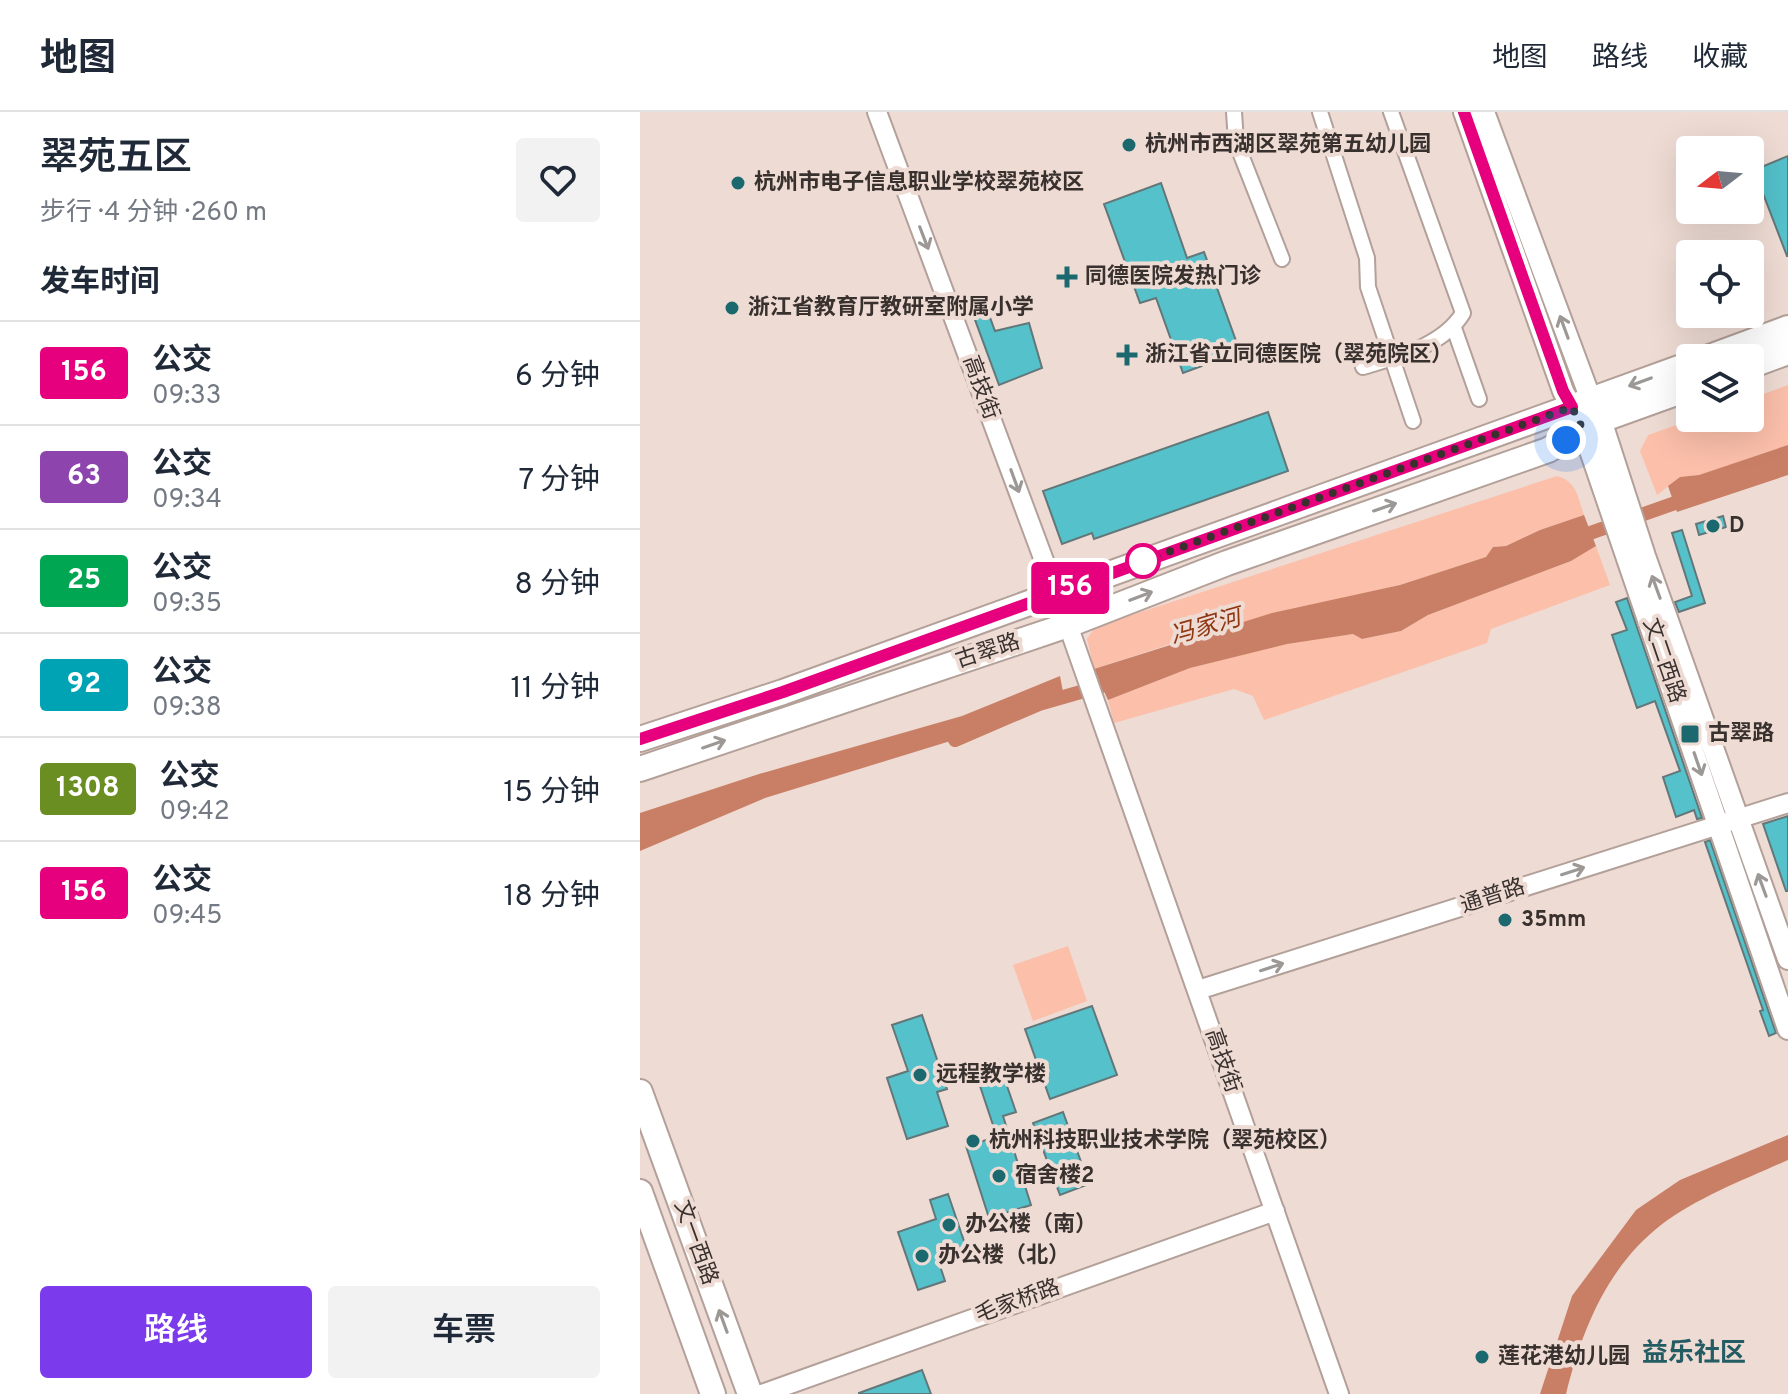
<!DOCTYPE html>
<html lang="zh">
<meta charset="utf-8">
<style>
body{margin:0;font-family:Overpass,"Noto Sans SC",sans-serif;background:#f2f2f3;color:#1f2937;height:100vh;display:flex;flex-direction:column;font-size:30px;white-space:nowrap}
*{box-sizing:border-box;margin:0}
p{font-size:26px;color:#747a83}
.icon{flex:none;width:44px;height:44px;fill:none;stroke:currentColor;stroke-width:2;stroke-linecap:round;stroke-linejoin:round}
.map{position:relative;flex:1;overflow:hidden}
.drawer{display:flex;flex-direction:column;background:#fff;width:640px}
.drawer>*{flex:none}
.badge{padding:0 16px;border-radius:6px;font-size:28px;line-height:52px}
.needle{width:52px;rotate:254deg}
.buttons{position:absolute;left:1036px;top:24px;display:grid;gap:16px}
.buttons a{display:grid;place-items:center;width:88px;height:88px;border-radius:8px;background:#fff;box-shadow:0 8px 32px #0002;font-size:40px}
.you{position:absolute;width:40px;height:40px;margin:-20px;border:6px solid #fff;border-radius:50%;background:#1a73e8;box-shadow:0 0 0 12px #1a73e833}
.map>.badge{position:absolute;translate:-50% -50%;box-shadow:0 0 0 4px #fff}
h2{padding:0 40px;font-size:30px;line-height:72px}
.round{display:grid;place-items:center;flex:none;width:84px;height:84px;border-radius:8px;background:#f2f2f3}
.overview{display:flex;align-items:center;justify-content:space-between;height:136px;padding:0 40px}
h1{font-size:38px;font-weight:600;line-height:60px}
.action{display:flex;gap:16px;margin-top:auto;padding:16px 40px}
.action a{flex:1;height:92px;border-radius:8px;background:#7c3aed;color:#fff;font-size:32px;font-weight:600;line-height:92px;text-align:center}
.action a+a{background:#f2f2f3;color:#1f2937}
ul{padding:0;list-style:none}
li{display:flex;align-items:center;gap:24px;height:104px;padding:0 40px;border-top:2px solid #e0e1e3}
li div{flex:1}
li b{display:block;font-size:30px}
li em{font-style:normal}
li .badge{min-width:88px;font-weight:700;text-align:center}
header{display:flex;align-items:center;gap:48px;box-sizing:border-box;height:112px;padding:0 40px;background:#fff;border-bottom:2px solid #e0e1e3}
header strong{font-size:38px}
nav{display:flex;gap:44px;margin-inline-start:auto;font-size:28px}
main{display:flex;flex:1;min-height:0}
.map>svg:first-child{display:block}
.green{fill:#fbbfaa}
.water{fill:#c97f65}
.lines{fill:none;stroke-linecap:round;stroke-linejoin:round}
.canal{stroke:#c97f65;stroke-width:14}
.building{fill:#54c1cb;stroke:#637779;stroke-width:2}
.minor-casing{stroke:#b2a099;stroke-width:18}
.tertiary-casing{stroke:#b2a099;stroke-width:22}
.secondary-casing{stroke:#b2a099;stroke-width:24}
.primary-casing{stroke:#b2a099;stroke-width:28}
.minor{stroke:#fff;stroke-width:14}
.tertiary{stroke:#fff;stroke-width:18}
.secondary{stroke:#fff;stroke-width:20}
.primary{stroke:#fff;stroke-width:24}
.oneway{stroke:#9c9896}
.line-casing{stroke:#fff;stroke-width:18}
.line{stroke:#e6007e;stroke-width:12}
.walk{stroke:#39312e;stroke-width:8;stroke-dasharray:0 14.4}
.poi-dot{fill:#1b686f;stroke:#eedbd4;stroke-width:3}
.stop-dot{fill:#fff;stroke:#e6007e;stroke-width:4}
.labels{text-anchor:middle;dominant-baseline:central;stroke-width:8;stroke-linejoin:round;paint-order:stroke}
.poi-label{font-size:22px;font-weight:bold;fill:#39312e;stroke:#eedbd4;text-anchor:start}
.street-label{font-size:22px;fill:#39312e;stroke:#eedbd4}
.water-label{font-size:24px;font-style:italic;fill:#903712;stroke:#eedbd4}
.quarter-label{font-size:26px;font-weight:bold;fill:#235d63;stroke:#eedbd4}
</style>
<header>
<strong>地图</strong>
<nav><a>地图</a><a>路线</a><a>收藏</a></nav>
</header>
<main>
<section class="drawer">
<div class="overview"><div><h1>翠苑五区</h1><p>步行 · 4 分钟 · 260 m</p></div><a class="round"><svg class="icon" aria-label="heart" viewBox="0 0 24 24"><path d="M12 20l-8-8c-3-5 5-10 8-4 3-6 11-1 8 4z"/></svg></a></div>
<h2>发车时间</h2>
<ul>
<li><span class="badge" style="background:#e6007e;color:#fff">156</span><div><b>公交</b><p>09:33</p></div><em>6 分钟</em></li>
<li><span class="badge" style="background:#8e44ad;color:#fff">63</span><div><b>公交</b><p>09:34</p></div><em>7 分钟</em></li>
<li><span class="badge" style="background:#00a651;color:#fff">25</span><div><b>公交</b><p>09:35</p></div><em>8 分钟</em></li>
<li><span class="badge" style="background:#00a3b4;color:#fff">92</span><div><b>公交</b><p>09:38</p></div><em>11 分钟</em></li>
<li><span class="badge" style="background:#6b8e23;color:#fff">1308</span><div><b>公交</b><p>09:42</p></div><em>15 分钟</em></li>
<li><span class="badge" style="background:#e6007e;color:#fff">156</span><div><b>公交</b><p>09:45</p></div><em>18 分钟</em></li>
</ul>
<div class="action"><a>路线</a><a>车票</a></div>
</section>
<div class="map">
<svg width="1148" height="1282" viewBox="0 0 1148 1282">
<rect width="100%" height="100%" fill="#eedbd4"/>
<path class="green" d="M 1148,273 L 1148,333 L 1059,363 L 1040,365 L 1017,383 L 1000,339 L 1008,323 L 1056,306 L 1110,306 L 1110,287 Z
M 917,364 C 937,369 938,386 944,403 L 900,418 L 866,434 L 853,435 L 846,445 L 760,473 L 573,518 L 454,557 L 447,527 L 455,515 Z
M 956,434 L 970,473 L 851,517 L 847,531 L 624,608 L 613,584 L 594,577 L 474,611 L 468,588 L 550,556 L 647,531 L 713,522 L 723,527 L 761,519 L 788,503 L 931,449 Z
M 428,834 L 447,889 L 393,909 L 373,853 Z"/>
<path class="water" d="M 1148,333 L 1148,363 L 1037,400 L 1028,374 L 1040,365 L 1059,363 Z
M 944,403 L 956,434 L 931,449 L 788,503 L 761,519 L 722,527 L 713,522 L 647,532 L 550,556 L 468,588 L 454,557 L 632,501 L 760,473 L 846,445 L 853,435 L 866,434 L 900,418 Z
M 420,564 L 424,585 L 399,592 L 330,623 L 125,686 L 0,739 L 0,701 L 119,662 L 322,604 Z
M 1148,1023 L 1148,1048 C 1106,1067 1058,1085 1021,1113 C 967,1155 942,1218 926,1282 L 900,1282 L 932,1184 L 996,1098 L 1040,1068 Z"/>
<g class="lines">
<path class="canal" d="M 936,426 L 1052,385
M 315,628 L 399,592 L 479,569"/>
</g>
<path class="building" d="M 1148,44 L 1148,144 L 1147,144 L 1114,58 Z
M 521,71 L 547,146 L 564,140 L 600,240 L 543,261 L 516,186 L 500,191 L 464,92 Z
M 348,200 L 355,219 L 389,211 L 402,256 L 359,273 L 334,205 Z
M 628,300 L 648,359 L 454,427 L 452,421 L 422,432 L 403,379 Z
M 1083,404 L 1086,415 L 1059,423 L 1056,412 Z
M 1042,418 L 1065,491 L 1039,500 L 1035,490 L 1052,484 L 1032,421 Z
M 987,486 L 1062,706 L 1057,707 L 1054,698 L 1036,705 L 1023,665 L 1040,659 L 1015,589 L 997,596 L 972,523 L 987,518 L 976,490 Z
M 1148,704 L 1148,779 L 1146,779 L 1123,712 Z
M 1070,728 L 1136,921 L 1129,924 L 1120,899 L 1123,898 L 1065,730 Z
M 452,894 L 477,963 L 410,987 L 385,917 Z
M 282,903 L 307,977 L 297,980 L 308,1014 L 267,1027 L 247,966 L 268,959 L 252,913 Z
M 358,948 L 376,1000 L 363,1004 L 391,1093 L 349,1106 L 326,1034 L 357,1025 L 334,956 Z
M 423,1000 L 449,1072 L 420,1083 L 393,1011 Z
M 308,1082 L 327,1138 L 298,1148 L 305,1169 L 278,1178 L 258,1120 L 296,1107 L 290,1088 Z
M 282,1258 L 291,1282 L 219,1282 L 219,1281 Z"/>
<g class="lines">
<g class="minor-casing">
<path id="minor" d="M 594,0 L 596,30 L 642,147
M 680,0 L 727,146 L 728,175 L 773,309
M 814,216 L 839,287
M 723,255 C 759,244 803,234 823,201 L 751,0"/>
</g>
<g class="tertiary-casing">
<path id="tertiary" d="M 237,0 L 428,513 L 699,1282
M 558,878 L 1148,691
M 122,1282 L 635,1099"/>
</g>
<g class="secondary-casing">
<path id="secondary" d="M 824,0 L 923,279 L 943,318 L 1148,917
M 844,0 L 951,288 L 961,308 L 1005,444 L 1148,847"/>
</g>
<g class="primary-casing">
<path id="primary" d="M 1067,246 L 1148,216
M 1110,254 L 1148,240
M 0,627 L 143,580 L 1050,252
M 0,657 L 428,513 L 587,451 L 908,338 L 961,308 L 1050,276
M 0,980 L 110,1282
M 0,1080 L 73,1282"/>
</g>
<use href="#minor" class="minor"/>
<use href="#tertiary" class="tertiary"/>
<use href="#secondary" class="secondary"/>
<use href="#primary" class="primary"/>
</g>
<defs><path id="oneway-shaft" d="M-6 0H5M1.5-3L5.5 0L1.5 3" fill="none" stroke-width="1.6" stroke-linecap="round" stroke-linejoin="round" transform="scale(2)"/></defs>
<g class="oneway">
<use href="#oneway-shaft" transform="translate(284 126) rotate(69)"/>
<use href="#oneway-shaft" transform="translate(924 215) rotate(-110)"/>
<use href="#oneway-shaft" transform="translate(1000 270) rotate(160)"/>
<use href="#oneway-shaft" transform="translate(375 369) rotate(70)"/>
<use href="#oneway-shaft" transform="translate(745 395) rotate(-19)"/>
<use href="#oneway-shaft" transform="translate(1016 475) rotate(-110)"/>
<use href="#oneway-shaft" transform="translate(501 484) rotate(-21)"/>
<use href="#oneway-shaft" transform="translate(74 632) rotate(-19)"/>
<use href="#oneway-shaft" transform="translate(1058 652) rotate(71)"/>
<use href="#oneway-shaft" transform="translate(933 759) rotate(-18)"/>
<use href="#oneway-shaft" transform="translate(1122 773) rotate(-110)"/>
<use href="#oneway-shaft" transform="translate(632 855) rotate(-18)"/>
<use href="#oneway-shaft" transform="translate(83 1209) rotate(-110)"/>
</g>
<g class="lines">
<g class="line-casing">
<path id="line" d="M 0,627 L 143,580 L 932,295 L 923,279 L 824,0"/>
</g>
<use href="#line" class="line"/>
<path class="walk" d="M 503,449 L 932,295 L 943,318 L 926,328"/>
</g>
<g class="poi-dot">
<circle cx="489" cy="33" r="8"/>
<circle cx="98" cy="71" r="8"/>
<path d="M423 153h8v8h8v8h-8v8h-8v-8h-8v-8h8z"/>
<circle cx="92" cy="196" r="8"/>
<path d="M483 231h8v8h8v8h-8v8h-8v-8h-8v-8h8z"/>
<circle cx="1073" cy="414" r="8"/>
<rect x="1040" y="612" width="20" height="20" rx="4"/>
<circle cx="865" cy="808" r="8"/>
<circle cx="280" cy="963" r="8"/>
<circle cx="333" cy="1029" r="8"/>
<circle cx="359" cy="1064" r="8"/>
<circle cx="309" cy="1113" r="8"/>
<circle cx="282" cy="1144" r="8"/>
<circle cx="842" cy="1245" r="8"/>
</g>
<circle class="stop-dot" cx="503" cy="449" r="16"/>
<g class="labels">
<g class="poi-label">
<text x="505" y="33">杭州市西湖区翠苑第五幼儿园</text>
<text x="114" y="71">杭州市电子信息职业学校翠苑校区</text>
<text x="445" y="165">同德医院发热门诊</text>
<text x="108" y="196">浙江省教育厅教研室附属小学</text>
<text x="505" y="243">浙江省立同德医院（翠苑院区）</text>
<text x="1089" y="414">D</text>
<text x="1068" y="622">古翠路</text>
<text x="881" y="808">35mm</text>
<text x="296" y="963">远程教学楼</text>
<text x="349" y="1029">杭州科技职业技术学院（翠苑校区）</text>
<text x="375" y="1064">宿舍楼2</text>
<text x="325" y="1113">办公楼（南）</text>
<text x="298" y="1144">办公楼（北）</text>
<text x="858" y="1245">莲花港幼儿园</text>
</g>
<g class="street-label">
<text transform="translate(340 276) rotate(70)">高技街</text>
<text transform="translate(348 540) rotate(-18)">古翠路</text>
<text transform="translate(1023 549) rotate(71)">文二西路</text>
<text transform="translate(853 785) rotate(-18)">通普路</text>
<text transform="translate(582 949) rotate(71)">高技街</text>
<text transform="translate(55 1131) rotate(70)">文一西路</text>
<text transform="translate(378 1190) rotate(-20)">毛家桥路</text>
</g>
<g class="water-label">
<text transform="translate(566 516) rotate(-16)">冯家河</text>
</g>
<g class="quarter-label">
<text x="1054" y="1242">益乐社区</text>
</g>
</g>
</svg>
<div class="buttons">
<a><svg class="needle" viewBox="-14 -14 28 28"><path d="M0-13l5 13h-10z" fill="#e53935"/><path d="M0 13l5-13h-10z" fill="#747a83"/></svg></a>
<a><svg class="icon" aria-label="locate" viewBox="0 0 24 24"><circle cx="12" cy="12" r="6"/><path d="M12 2v4M12 18v4M2 12h4M18 12h4"/></svg></a>
<a><svg class="icon" aria-label="layers" viewBox="0 0 24 24"><path d="M12 4l9 5-9 5-9-5zM3 14l9 5 9-5"/></svg></a>
</div>
<div class="you" style="left:926px;top:328px"></div>
<b class="badge" style="left:430px;top:476px;background:#e6007e;color:#fff">156</b>
</div>
</main>
